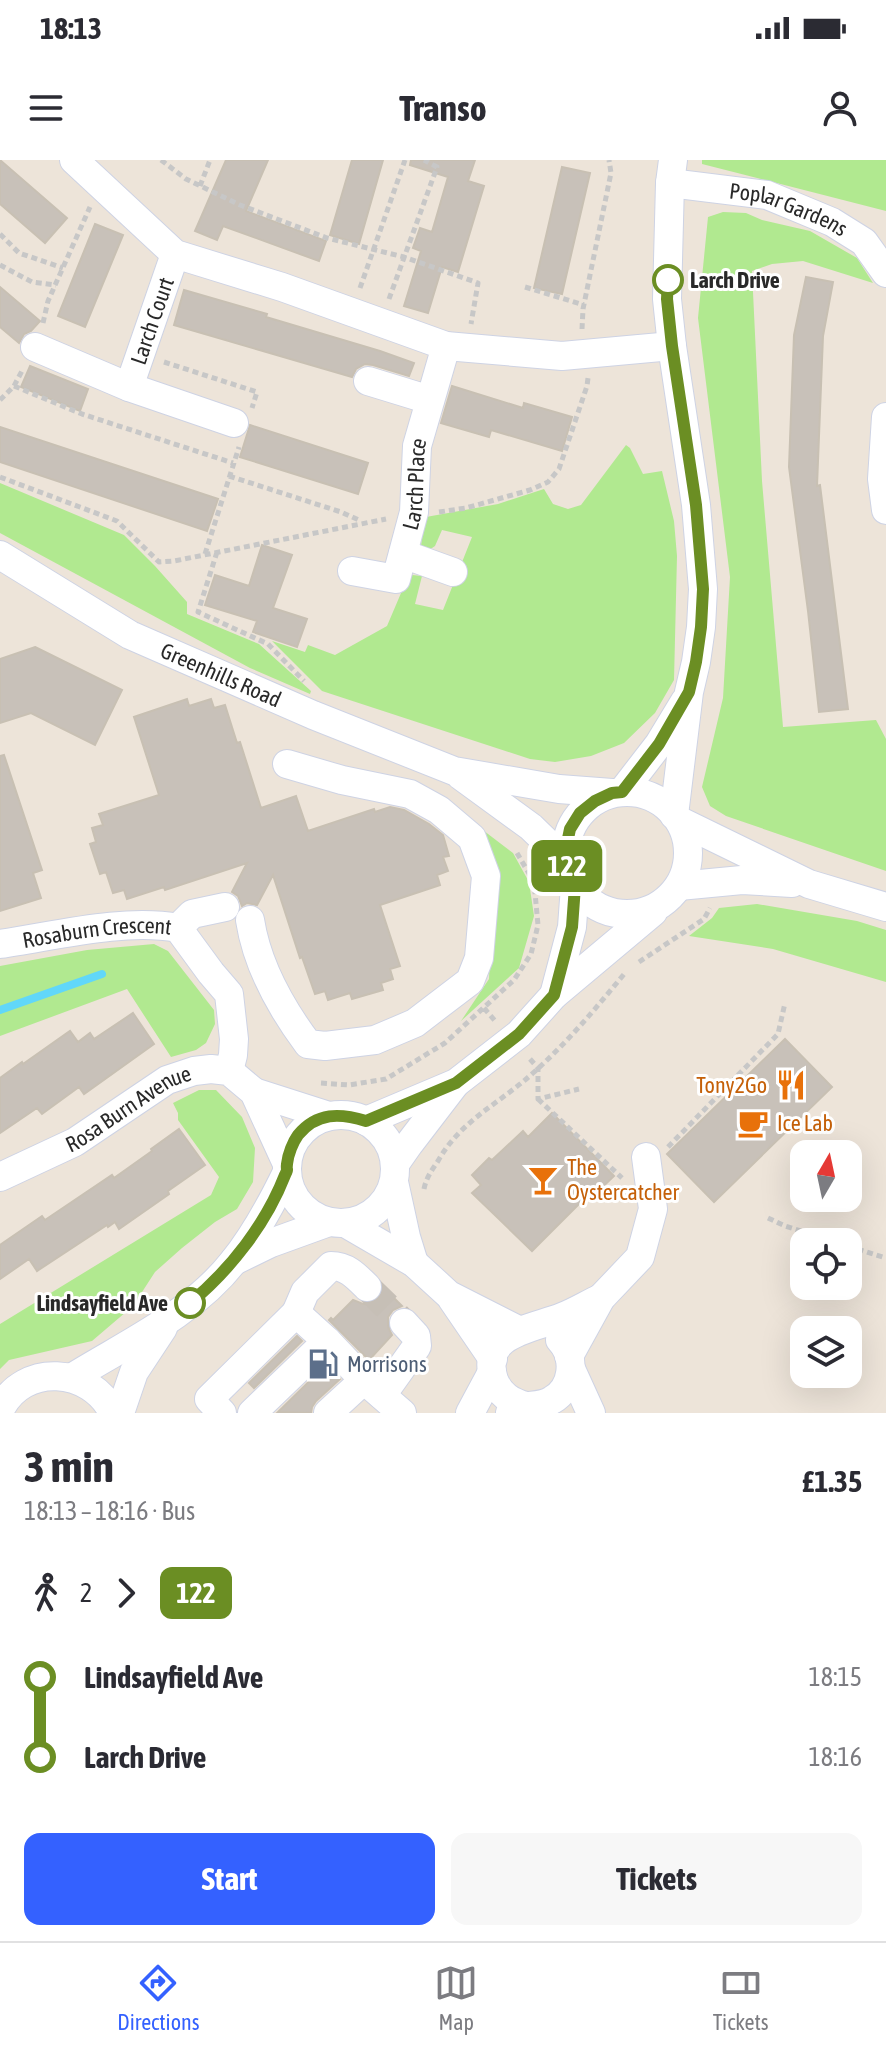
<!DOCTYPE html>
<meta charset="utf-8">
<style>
body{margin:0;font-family:"Asap Condensed",sans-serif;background:#f7f7f7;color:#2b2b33;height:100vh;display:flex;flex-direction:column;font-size:30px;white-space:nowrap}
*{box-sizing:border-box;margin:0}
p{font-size:26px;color:#7c7c81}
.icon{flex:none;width:44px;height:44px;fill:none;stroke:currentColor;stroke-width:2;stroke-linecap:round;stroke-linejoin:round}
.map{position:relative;height:1253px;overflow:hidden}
.sheet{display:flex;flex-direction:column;background:#fff;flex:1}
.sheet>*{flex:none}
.badge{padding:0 16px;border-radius:12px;font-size:28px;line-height:52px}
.needle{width:52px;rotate:9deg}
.controls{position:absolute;left:790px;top:980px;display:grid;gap:16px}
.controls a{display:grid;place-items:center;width:72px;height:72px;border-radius:16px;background:#fff;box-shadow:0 8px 32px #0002;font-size:40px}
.map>.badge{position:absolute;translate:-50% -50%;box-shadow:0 0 0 4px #fff}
.legs{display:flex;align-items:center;gap:12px;height:88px;padding:0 24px;font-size:26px}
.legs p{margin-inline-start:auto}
.headline{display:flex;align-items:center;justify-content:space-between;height:136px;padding:0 24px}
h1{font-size:44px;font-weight:700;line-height:60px}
.primary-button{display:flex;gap:16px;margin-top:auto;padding:16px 24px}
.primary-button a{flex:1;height:92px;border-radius:16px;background:#3461ff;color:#fff;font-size:32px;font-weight:700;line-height:92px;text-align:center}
.primary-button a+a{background:#f7f7f7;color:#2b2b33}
ul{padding:0 24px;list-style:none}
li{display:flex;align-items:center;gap:28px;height:80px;font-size:30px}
li i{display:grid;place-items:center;width:12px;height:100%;margin:0 10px;background:currentColor}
li i::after{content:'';width:20px;height:20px;margin:-10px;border:6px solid;border-radius:50%;background:#fff}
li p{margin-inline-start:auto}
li:first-child i{background:linear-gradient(#0000 50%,currentColor 0)}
li:last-child i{background:linear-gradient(currentColor 50%,#0000 0)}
.status{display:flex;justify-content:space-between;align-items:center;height:56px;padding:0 40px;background:#fff;direction:ltr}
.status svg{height:22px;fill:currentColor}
header{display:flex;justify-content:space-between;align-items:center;height:104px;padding:0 24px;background:#fff;font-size:36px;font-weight:700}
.tabs{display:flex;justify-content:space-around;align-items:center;height:112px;border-top:2px solid #e1e1e2;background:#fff;font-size:22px;color:#7c7c81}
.tabs a{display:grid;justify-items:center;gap:4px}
.tabs .selected{color:#3461ff}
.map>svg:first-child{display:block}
.green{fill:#b1e990}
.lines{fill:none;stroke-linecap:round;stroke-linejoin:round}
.stream{stroke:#61d7f9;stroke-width:8}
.building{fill:#c8c1b9;stroke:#c8c0b3;stroke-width:2}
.minor-tunnel{stroke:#c6bfb6;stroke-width:28;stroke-dasharray:28 14;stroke-linecap:butt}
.minor-casing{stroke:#ced3e4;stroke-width:30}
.path{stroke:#c7c7c7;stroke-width:5;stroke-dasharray:6 4;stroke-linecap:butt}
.minor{stroke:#fff;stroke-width:28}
.line-1-casing{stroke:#fff;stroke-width:18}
.line-1{stroke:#6b8e23;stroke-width:12}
.stop-1-dot{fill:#fff;stroke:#6b8e23;stroke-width:4}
.labels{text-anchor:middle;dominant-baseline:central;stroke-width:6;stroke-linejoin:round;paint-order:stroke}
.street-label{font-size:22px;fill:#292929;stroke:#fff}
.stop-label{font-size:22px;font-weight:bold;fill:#292929;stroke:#fff;text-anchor:start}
.food-label{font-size:22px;fill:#c56008;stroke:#fff;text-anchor:start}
.service-label{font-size:22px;fill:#4e5e75;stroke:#fff;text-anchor:start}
</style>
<div class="status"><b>18:13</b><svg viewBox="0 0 49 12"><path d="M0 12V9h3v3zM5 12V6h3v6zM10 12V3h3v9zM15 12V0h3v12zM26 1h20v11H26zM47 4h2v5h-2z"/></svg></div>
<header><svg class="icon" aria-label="menu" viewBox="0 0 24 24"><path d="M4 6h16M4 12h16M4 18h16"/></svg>Transo<svg class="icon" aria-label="person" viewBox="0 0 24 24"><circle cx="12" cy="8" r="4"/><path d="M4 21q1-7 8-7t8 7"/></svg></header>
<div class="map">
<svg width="886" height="1253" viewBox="0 0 886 1253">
<rect width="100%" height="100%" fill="#ede4d9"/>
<path class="green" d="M 702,0 L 886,0 L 886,51 L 702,4 Z
M 723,52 L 746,53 L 762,60 L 810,71 L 857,98 L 873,123 L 803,101 L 772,104 L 752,111 L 762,321 L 783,567 L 876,560 L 886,579 L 886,711 L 726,656 L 710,646 L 702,627 L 723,538 L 730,417 L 698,158 L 708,57 Z
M 626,285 L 630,288 L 643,314 L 662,311 L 674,361 L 677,396 L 674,520 L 655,553 L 624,583 L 591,596 L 555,602 L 530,599 L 322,531 L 272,481 L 305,492 L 308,485 L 335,495 L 387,466 L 407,419 L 412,415 L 422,416 L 415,444 L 443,450 L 472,377 L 442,370 L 435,386 L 429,390 L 421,387 L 423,364 L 426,357 L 498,344 L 544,329 L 553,344 L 568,349 L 581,345 Z
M 0,323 L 124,375 L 155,406 L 187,442 L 187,454 L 259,484 L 311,531 L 310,534 L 250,508 L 0,373 Z
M 471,661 L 513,693 L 529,722 L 534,756 L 519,808 L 461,861 L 489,819 L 494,711 Z
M 757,744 L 857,761 L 886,770 L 886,822 L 773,789 L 689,776 L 712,758 L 719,748 Z
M 154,784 L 168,791 L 214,850 L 215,864 L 206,883 L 196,890 L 171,897 L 127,829 L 0,876 L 0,806 L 87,790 Z
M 199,930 L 216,930 L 242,957 L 255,988 L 253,1022 L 237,1049 L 215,1062 L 182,1088 L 155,1112 L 133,1146 L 92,1181 L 9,1200 L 0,1209 L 0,1164 L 211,1035 L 219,1017 L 178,960 L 178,953 L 173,943 Z"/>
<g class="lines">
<path class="stream" d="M 0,850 L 102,814"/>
</g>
<path class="building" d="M 0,0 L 67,58 L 45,83 L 0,44 Z
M 226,0 L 268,0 L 246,51 L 326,81 L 319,101 L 223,66 L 217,80 L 195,71 Z
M 352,0 L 383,0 L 359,84 L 330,75 Z
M 411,0 L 475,0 L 468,21 L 484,26 L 458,112 L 442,107 L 428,153 L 404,146 L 421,91 L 413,88 L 420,68 L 432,72 L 448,17 L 410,5 Z
M 562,7 L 590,13 L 562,134 L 534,128 Z
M 95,64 L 123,75 L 85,167 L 58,156 Z
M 806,117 L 833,122 L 823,176 L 817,326 L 820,325 L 848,549 L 819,552 L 808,451 L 789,307 L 794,175 Z
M 0,127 L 40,161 L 31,171 L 24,174 L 19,183 L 0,167 Z
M 184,130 L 267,154 L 266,157 L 380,191 L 414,203 L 409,216 L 373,205 L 365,204 L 356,209 L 352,217 L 174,165 Z
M 30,206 L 88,229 L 80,251 L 21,227 Z
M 452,226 L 523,248 L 524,243 L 572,257 L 562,291 L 491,270 L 489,277 L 441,263 Z
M 250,265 L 368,303 L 358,334 L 240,297 Z
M 0,267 L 218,339 L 207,371 L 0,302 Z
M 262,385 L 292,395 L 273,448 L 307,459 L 297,487 L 253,472 L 257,461 L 205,445 L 215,415 L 249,426 Z
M 35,487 L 122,530 L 95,585 L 31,553 L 0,563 L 0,499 Z
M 187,539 L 189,546 L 211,539 L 214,548 L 225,545 L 237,583 L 240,582 L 261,648 L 296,636 L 308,671 L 374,649 L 375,652 L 390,647 L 404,650 L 429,664 L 443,675 L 449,696 L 443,697 L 448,711 L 437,715 L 440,725 L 380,745 L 400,806 L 390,809 L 393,819 L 381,823 L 383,830 L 352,839 L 350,833 L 328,840 L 325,831 L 315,834 L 302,797 L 300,798 L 273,715 L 257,745 L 247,743 L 242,746 L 238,736 L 232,732 L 247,703 L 165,730 L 164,727 L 127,739 L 124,730 L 113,733 L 106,712 L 100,714 L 90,684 L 96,682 L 92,668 L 103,665 L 99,654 L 159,635 L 134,557 Z
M 4,595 L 42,710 L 33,713 L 41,738 L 0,751 L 0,596 Z
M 133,853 L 154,884 L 84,934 L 79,927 L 42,954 L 37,948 L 0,973 L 0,918 L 22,902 L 23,904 L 70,871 L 78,882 L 90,873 L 94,879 Z
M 785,879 L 832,927 L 714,1042 L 667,994 Z
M 552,953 L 614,1016 L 596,1033 L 593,1030 L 532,1091 L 472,1033 L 481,1025 L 472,1015 L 489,998 L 492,1000 L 523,971 L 528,977 Z
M 179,969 L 205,1005 L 168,1031 L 169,1034 L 119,1069 L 115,1062 L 108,1067 L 107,1065 L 37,1111 L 29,1099 L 0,1119 L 0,1085 L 42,1056 L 45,1060 L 112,1015 L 114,1018 L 152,991 L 151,989 Z
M 384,1128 L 402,1146 L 393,1150 L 388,1157 L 388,1167 L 392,1175 L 369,1200 L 329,1160 L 331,1158 L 333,1160 L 353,1140 L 363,1144 L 371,1144 L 378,1140 Z
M 297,1176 L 302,1181 L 254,1228 L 249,1223 Z
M 326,1205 L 340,1219 L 316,1241 L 312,1247 L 311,1253 L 278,1252 Z"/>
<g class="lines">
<path class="minor-tunnel" d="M 367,1127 L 404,1163"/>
<g class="minor-casing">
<g id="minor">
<path d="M 74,0 L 175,94 L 282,127 L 446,186 L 562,196 L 672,186"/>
<path d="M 673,0 L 670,23 L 667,139 L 672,186 L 696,345 L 703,429 L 701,467 L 696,502 L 689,532 L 674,655"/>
<path id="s1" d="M 670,23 L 767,35 L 832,62 L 864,82 L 886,113"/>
<path d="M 35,187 L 129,227 L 234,263"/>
<path d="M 368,221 L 430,240"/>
<path id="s2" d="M 129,227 L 175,94"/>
<path d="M 886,257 L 882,319 L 886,350"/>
<path d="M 403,394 L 453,412"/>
<path id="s3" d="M 0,395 L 130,475 L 313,555 L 454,611 L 559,629 L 612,633"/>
<path id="s4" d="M 352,411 L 396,419 L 414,352 L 417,286 L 446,186"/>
<path d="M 461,616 L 531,667 L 567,702"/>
<circle cx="627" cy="693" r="61"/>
<path d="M 622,632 L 659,584 L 685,541"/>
<path d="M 680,661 L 809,724 L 886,747"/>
<path d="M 679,726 L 742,720 L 792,723"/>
<path d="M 250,760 C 257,805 281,848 308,884 L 325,886 L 375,880 L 415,863 L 470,821 L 479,798 L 486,716 L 472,678 L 439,650 L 410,634 L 342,620 L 287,604"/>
<path d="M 178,768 L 192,754 L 225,747"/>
<path id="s5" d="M 0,784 C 55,776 124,758 178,768 L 211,813 L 229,834 L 234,879 L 233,895 L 229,911"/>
<path d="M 554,835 L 572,767 L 575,726"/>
<path d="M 254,932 L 329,956"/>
<circle cx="341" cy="1009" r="54"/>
<path d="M 366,961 L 456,923 L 519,874 L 554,835 L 653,752"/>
<path d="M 395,1004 L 409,984 L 455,924"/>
<path id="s6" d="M 0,1017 L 75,982 L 167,920 L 194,911 L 211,909 L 229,911 L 254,932 L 287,1004"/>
<path d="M 394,1022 L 406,1077 L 414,1103"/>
<path d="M 345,1063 L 414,1103 L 449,1135 L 518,1170"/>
<path d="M 234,1101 L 271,1083 L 329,1062"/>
<path d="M 452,1139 L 493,1199"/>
<path d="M 296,1153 L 305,1132 L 331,1106 C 347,1106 356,1116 367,1127"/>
<path d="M 569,1196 L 601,1138 L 640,1097 L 653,1049 L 646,997"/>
<path d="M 571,1209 L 591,1253"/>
<path d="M 73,1217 C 128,1183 192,1154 233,1102 C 255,1075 272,1043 287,1012"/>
<path d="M 382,1235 L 417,1186 L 416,1176 L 404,1163"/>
<path d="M 526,1246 C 511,1242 500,1235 494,1220 C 479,1173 532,1169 562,1157 C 575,1152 588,1144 601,1138"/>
<path d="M 0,1250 C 23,1202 91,1207 113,1253"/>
<path d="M 120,1253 L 134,1212 L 163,1168"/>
<path d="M 222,1253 L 209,1239 L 296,1153 L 327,1181 L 364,1220 L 402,1253"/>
<path d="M 252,1253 L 327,1181"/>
<path d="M 328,1253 L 364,1220"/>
<path d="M 470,1253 L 492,1212"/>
<path d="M 510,1253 C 516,1250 522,1247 528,1246 C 537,1245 544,1245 552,1240 C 573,1228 577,1198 560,1180"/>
</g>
</g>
<path class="path" d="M 161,0 L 186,19 L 240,45 L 327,78 L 404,97 L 478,123 L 471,164
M 200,26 L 210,0
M 0,74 L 19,93 L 63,108
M 0,105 L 32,122 L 56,125
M 525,127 L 584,145
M 360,128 L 405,0
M 389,139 L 437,7 L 424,0
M 43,163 L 48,141 L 90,47
M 582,169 L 583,149 L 611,13 L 609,0
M 164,202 L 257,232 L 252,248
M 14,226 L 82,254 L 233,303
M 0,240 L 14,226 L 23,209
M 229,316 L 341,352 L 361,361
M 0,317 L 117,361 L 159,402 L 174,401 L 386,359
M 439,352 L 466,348 L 530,330 L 548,322 L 559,309 L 587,226 L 588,218
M 217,392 L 198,452 L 268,484 L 304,521
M 205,394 L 239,287
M 639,802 L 704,759 L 710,748
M 484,848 L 496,862
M 530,899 L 538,908 L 538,939 L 579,929
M 321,923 L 349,925 L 386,919 L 445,883 L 514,820 L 531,794 L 538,765 L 534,722 L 517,693
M 538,939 L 622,1018
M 668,987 L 778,874 L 785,843
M 424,1029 C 426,1018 432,1010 438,1001 C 461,960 499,944 533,913 C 567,883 596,848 625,813
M 768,1058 L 785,1066 L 836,1082
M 848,1086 L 886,1098"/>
<use href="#minor" class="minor"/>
</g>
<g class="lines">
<g class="line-1-casing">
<path id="line-1" d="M 190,1143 C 230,1110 266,1064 285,1015 C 289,1006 286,1014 287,1004 C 288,994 293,982 298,975 C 317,952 340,953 366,961 L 456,923 L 519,874 L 554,835 L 572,767 L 575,726 L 567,708 L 566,688 L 570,669 L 580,653 L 595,641 L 612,633 L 622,632 L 659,584 L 689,532 L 696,502 L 701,467 L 703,429 L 696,345 L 672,186 L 667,139 L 668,120"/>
</g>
<use href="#line-1" class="line-1"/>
</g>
<defs>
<g id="restaurant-bare" transform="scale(2.4)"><path d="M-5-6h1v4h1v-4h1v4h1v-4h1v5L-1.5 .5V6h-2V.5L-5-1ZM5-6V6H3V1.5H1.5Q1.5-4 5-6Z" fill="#e8710a" stroke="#fff" stroke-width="2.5" paint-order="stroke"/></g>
<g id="cafe-bare" transform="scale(2.4)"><path d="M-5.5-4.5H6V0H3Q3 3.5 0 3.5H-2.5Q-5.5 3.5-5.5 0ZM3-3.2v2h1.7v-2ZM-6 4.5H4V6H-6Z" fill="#e8710a" stroke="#fff" stroke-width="2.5" paint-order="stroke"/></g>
<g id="bar-bare" transform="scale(2.4)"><path d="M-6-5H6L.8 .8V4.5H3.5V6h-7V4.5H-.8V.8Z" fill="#e8710a" stroke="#fff" stroke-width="2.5" paint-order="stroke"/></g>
<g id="fuel-bare" transform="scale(2.4)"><path d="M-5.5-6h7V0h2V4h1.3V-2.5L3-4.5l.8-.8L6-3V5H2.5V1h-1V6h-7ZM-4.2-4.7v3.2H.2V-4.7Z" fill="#5c6f8a" stroke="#fff" stroke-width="2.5" paint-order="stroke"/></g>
</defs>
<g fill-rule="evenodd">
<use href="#restaurant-bare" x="791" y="925"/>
<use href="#cafe-bare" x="753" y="963"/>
<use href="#bar-bare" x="543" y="1020"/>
<use href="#fuel-bare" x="323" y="1204"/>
</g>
<g class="stop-1-dot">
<circle cx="668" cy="120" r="14"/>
<circle cx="190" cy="1143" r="14"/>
</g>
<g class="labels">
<g class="street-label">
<text stroke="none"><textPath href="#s1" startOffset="122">Poplar Gardens</textPath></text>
<text stroke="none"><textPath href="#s2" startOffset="70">Larch Court</textPath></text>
<text stroke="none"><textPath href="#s4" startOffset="142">Larch Place</textPath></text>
<text stroke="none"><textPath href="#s3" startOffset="252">Greenhills Road</textPath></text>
<text stroke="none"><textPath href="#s5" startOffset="98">Rosaburn Crescent</textPath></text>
<text stroke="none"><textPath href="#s6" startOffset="146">Rosa Burn Avenue</textPath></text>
</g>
<g class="stop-label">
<text x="690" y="120">Larch Drive</text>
<text x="168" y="1143" text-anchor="end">Lindsayfield Ave</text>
</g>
<g class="food-label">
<text x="767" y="925" text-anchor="end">Tony2Go</text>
<text x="777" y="963">Ice Lab</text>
<text x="567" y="1007">The<tspan x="567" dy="25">Oystercatcher</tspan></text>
</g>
<g class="service-label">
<text x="347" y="1204">Morrisons</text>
</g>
</g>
</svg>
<div class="controls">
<a><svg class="needle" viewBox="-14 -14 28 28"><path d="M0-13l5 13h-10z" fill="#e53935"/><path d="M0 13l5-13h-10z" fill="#7c7c81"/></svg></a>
<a><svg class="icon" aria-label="locate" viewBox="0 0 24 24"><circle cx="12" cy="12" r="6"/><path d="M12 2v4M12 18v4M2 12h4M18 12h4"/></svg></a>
<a><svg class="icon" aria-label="layers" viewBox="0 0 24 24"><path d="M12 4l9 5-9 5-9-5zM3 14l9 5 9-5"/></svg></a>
</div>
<b class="badge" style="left:567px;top:706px;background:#6b8e23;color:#fff">122</b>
</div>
<section class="sheet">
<div class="headline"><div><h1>3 min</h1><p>18:13 – 18:16 · Bus</p></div><b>£1.35</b></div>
<div class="legs"><svg class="icon" aria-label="walk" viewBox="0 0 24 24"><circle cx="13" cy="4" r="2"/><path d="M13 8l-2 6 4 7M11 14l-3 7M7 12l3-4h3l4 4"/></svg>2<svg class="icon" aria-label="forward" viewBox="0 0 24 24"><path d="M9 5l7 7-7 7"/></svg><b class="badge" style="background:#6b8e23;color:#fff">122</b></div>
<ul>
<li><i style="color:#6b8e23"></i><b>Lindsayfield Ave</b><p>18:15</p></li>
<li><i style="color:#6b8e23"></i><b>Larch Drive</b><p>18:16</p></li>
</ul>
<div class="primary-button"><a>Start</a><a>Tickets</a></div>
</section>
<nav class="tabs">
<a class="selected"><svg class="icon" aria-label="directions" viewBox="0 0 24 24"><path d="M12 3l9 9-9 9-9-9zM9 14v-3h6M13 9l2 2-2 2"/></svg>Directions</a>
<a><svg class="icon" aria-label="map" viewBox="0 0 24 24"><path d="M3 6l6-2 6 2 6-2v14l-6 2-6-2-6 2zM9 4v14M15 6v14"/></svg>Map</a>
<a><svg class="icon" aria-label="tickets" viewBox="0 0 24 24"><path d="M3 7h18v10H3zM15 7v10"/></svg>Tickets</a>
</nav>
